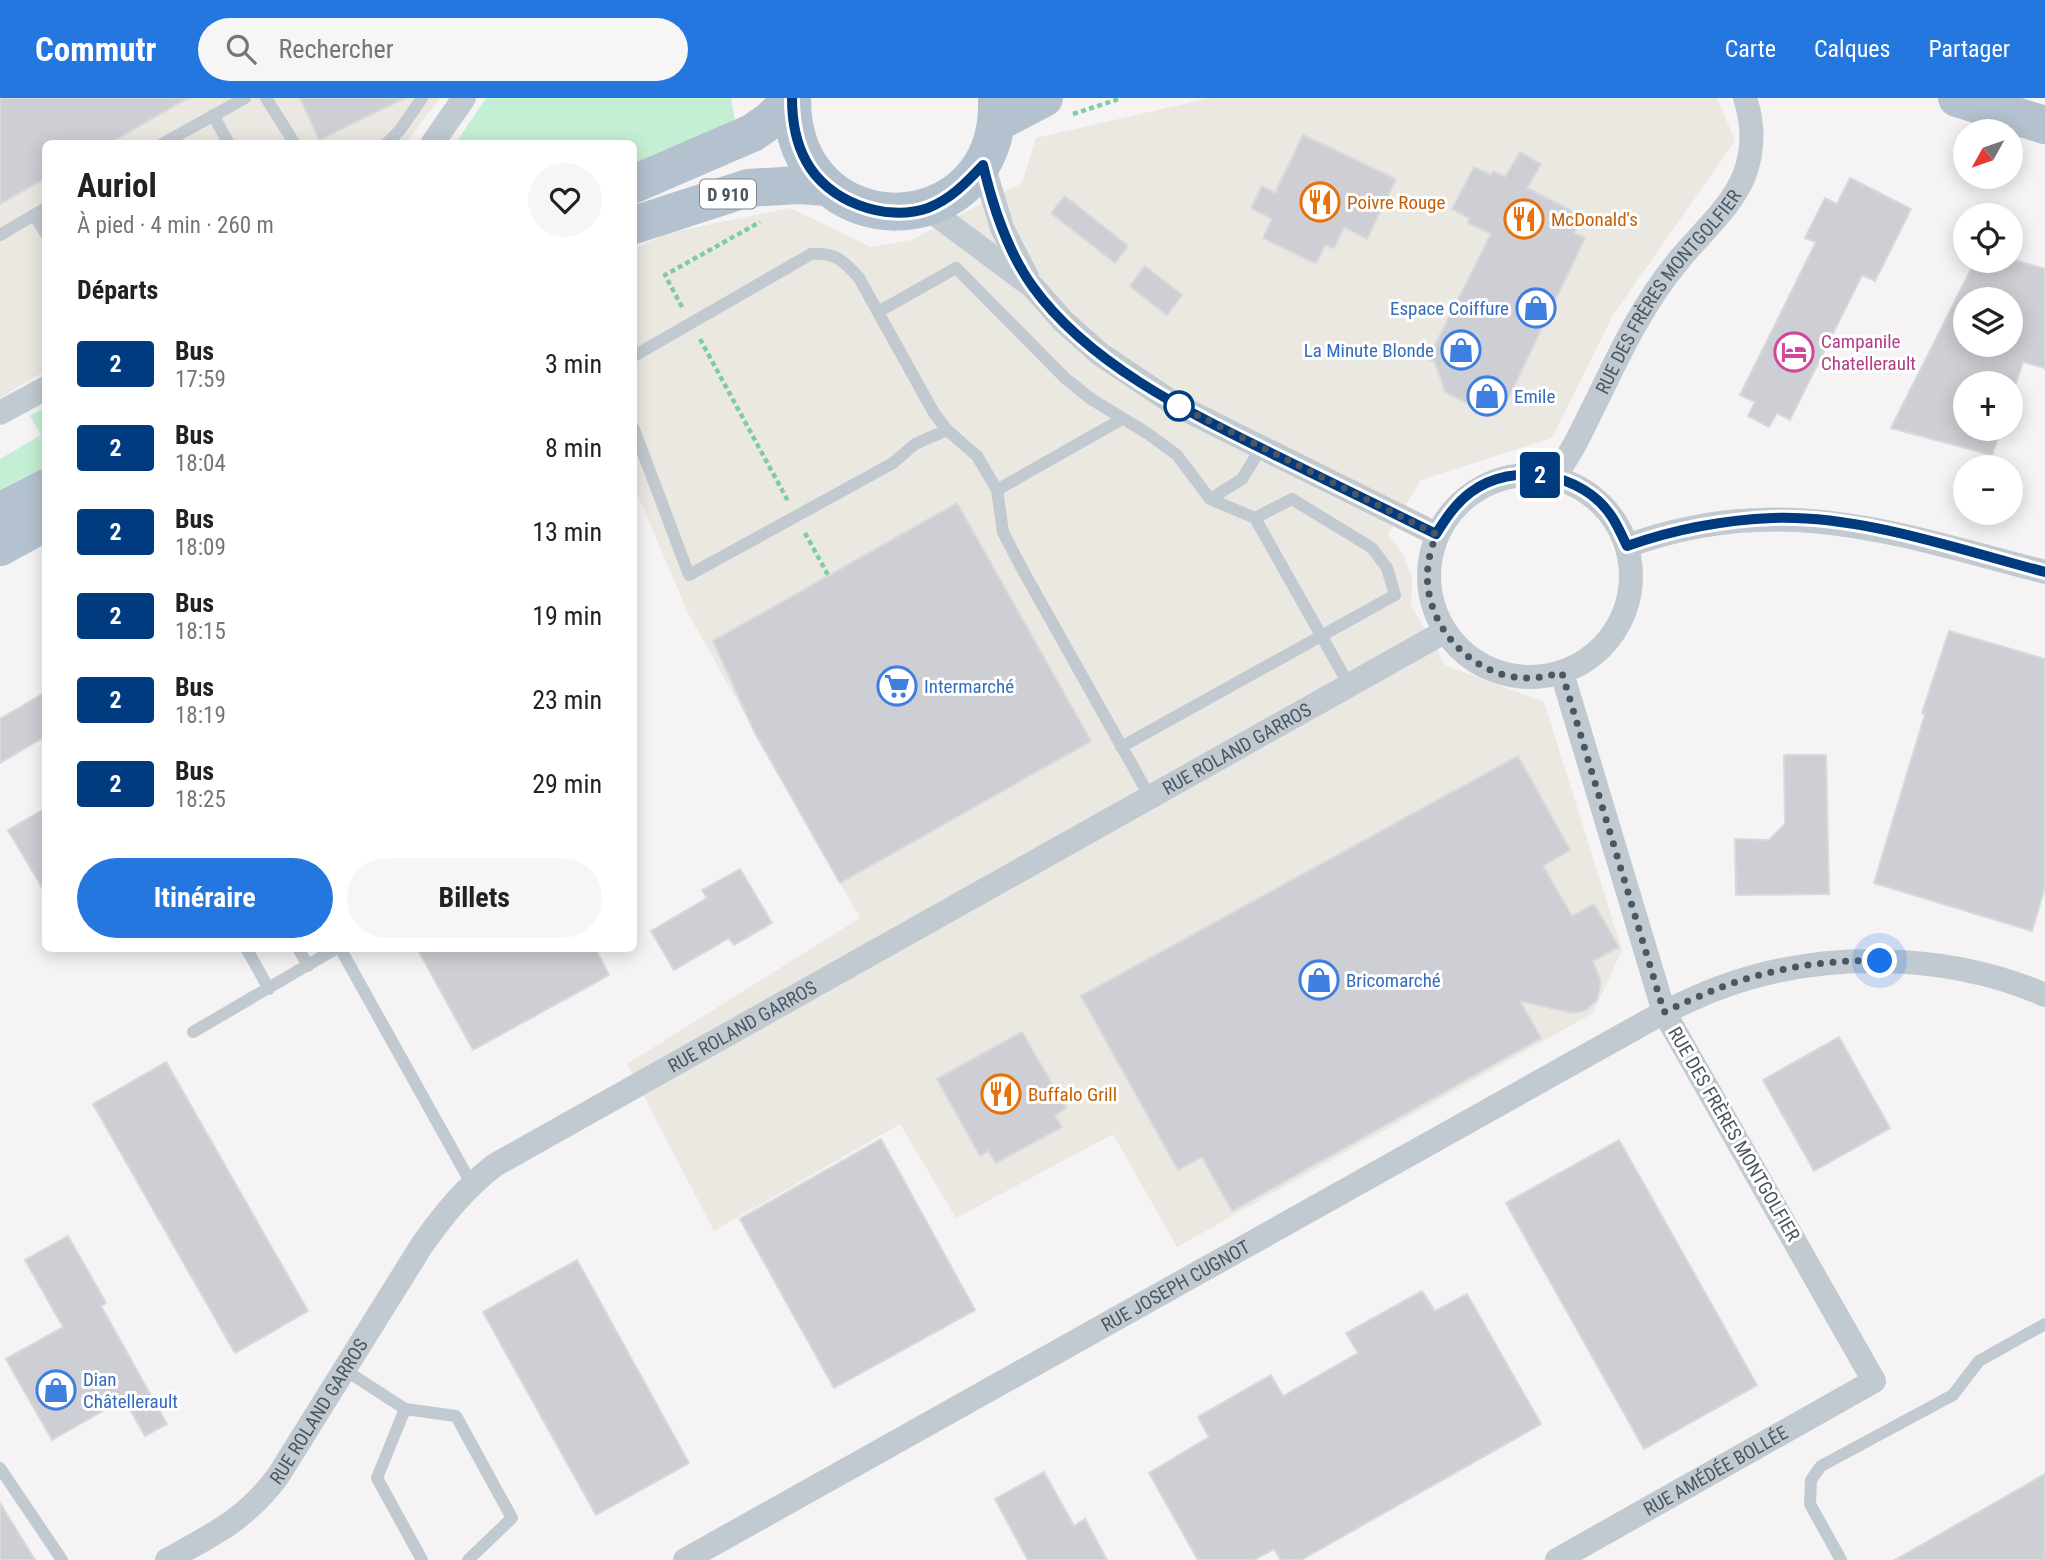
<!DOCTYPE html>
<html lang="fr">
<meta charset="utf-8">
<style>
body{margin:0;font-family:"Roboto Condensed",sans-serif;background:#f6f6f6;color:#222;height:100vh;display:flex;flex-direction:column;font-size:26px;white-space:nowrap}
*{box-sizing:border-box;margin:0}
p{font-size:23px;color:#767676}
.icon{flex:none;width:38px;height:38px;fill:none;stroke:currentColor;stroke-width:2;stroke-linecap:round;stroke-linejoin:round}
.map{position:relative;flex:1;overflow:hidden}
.side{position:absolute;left:42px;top:42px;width:595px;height:812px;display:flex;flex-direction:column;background:#fff;border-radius:10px;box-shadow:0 4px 18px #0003}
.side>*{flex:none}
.badge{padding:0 14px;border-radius:5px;font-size:24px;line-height:46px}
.needle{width:46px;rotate:230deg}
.tools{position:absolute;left:1953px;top:21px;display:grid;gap:14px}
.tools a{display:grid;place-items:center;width:70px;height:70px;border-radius:50%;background:#fff;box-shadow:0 4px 18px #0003;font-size:35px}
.you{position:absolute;width:35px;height:35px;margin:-18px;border:5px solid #fff;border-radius:50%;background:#1a73e8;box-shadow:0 0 0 10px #1a73e833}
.map>.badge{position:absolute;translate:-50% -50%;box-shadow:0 0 0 4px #fff}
h2{padding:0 35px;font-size:26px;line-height:63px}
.round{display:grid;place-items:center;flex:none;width:74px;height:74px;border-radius:37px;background:#f6f6f6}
.head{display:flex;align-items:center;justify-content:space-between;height:119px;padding:0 35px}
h1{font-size:33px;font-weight:700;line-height:52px}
.button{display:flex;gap:14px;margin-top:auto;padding:14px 35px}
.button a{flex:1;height:80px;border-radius:42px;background:#2377df;color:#fff;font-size:28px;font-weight:700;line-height:80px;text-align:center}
.button a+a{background:#f6f6f6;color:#222}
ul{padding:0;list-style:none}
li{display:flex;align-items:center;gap:21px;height:84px;padding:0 35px}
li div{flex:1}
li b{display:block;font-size:26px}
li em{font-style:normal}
li .badge{min-width:77px;font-weight:700;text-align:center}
header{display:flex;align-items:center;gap:42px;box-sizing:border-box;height:98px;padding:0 35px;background:#2377df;color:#fff}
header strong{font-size:33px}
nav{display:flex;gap:38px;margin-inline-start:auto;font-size:24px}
.search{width:490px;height:63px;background:#f6f6f6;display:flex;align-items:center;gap:18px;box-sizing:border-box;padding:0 24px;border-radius:38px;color:#767676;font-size:26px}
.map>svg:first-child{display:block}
.commercial{fill:#eae8e1}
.green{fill:#c5efd4}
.building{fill:#cdcfd4;stroke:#d7d9dd;stroke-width:2;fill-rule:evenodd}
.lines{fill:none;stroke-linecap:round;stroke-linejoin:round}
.path{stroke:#7dcca4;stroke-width:4.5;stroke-dasharray:5 3.5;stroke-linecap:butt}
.lane{stroke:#c1cad1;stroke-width:12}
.street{stroke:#c1cad1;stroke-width:24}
.primary{stroke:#b4c2cf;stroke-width:38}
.line-casing{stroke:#fff;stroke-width:16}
.line{stroke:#003b80;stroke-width:10}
.walk{stroke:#4b5660;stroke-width:7;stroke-dasharray:0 12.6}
.stop-dot{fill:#fff;stroke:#003b80;stroke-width:3.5}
.labels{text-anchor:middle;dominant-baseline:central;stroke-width:6;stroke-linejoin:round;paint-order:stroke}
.shield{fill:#fff;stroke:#818990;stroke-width:2}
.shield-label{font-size:18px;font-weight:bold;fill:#4b5660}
.food-label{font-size:19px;fill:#c56008;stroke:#fff;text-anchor:start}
.street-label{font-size:19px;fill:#4b5660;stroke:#fff}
.shop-label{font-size:19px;fill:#366cbe;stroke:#fff;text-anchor:start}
.hotel-label{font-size:19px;fill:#b23c85;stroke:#fff;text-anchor:start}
</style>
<header>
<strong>Commutr</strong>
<div class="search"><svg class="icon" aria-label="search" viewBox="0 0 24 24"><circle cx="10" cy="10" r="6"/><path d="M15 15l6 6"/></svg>Rechercher</div>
<nav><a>Carte</a><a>Calques</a><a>Partager</a></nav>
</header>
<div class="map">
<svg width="2045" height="1462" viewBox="0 0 2045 1462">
<rect width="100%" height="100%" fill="#f5f3f3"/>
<path class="commercial" d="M 0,0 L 440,0 L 406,45 L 46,46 L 45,273 L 0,300 Z
M 1210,0 L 1717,0 L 1735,43 L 1613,217 L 1552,340 L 1421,382 L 1388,436 L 1403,456 L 1412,480 L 1411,507 L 1445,567 L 1544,604 L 1622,852 L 1593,915 L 1177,1149 L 1113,1036 L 956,1120 L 900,1026 L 714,1133 L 627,966 L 860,820 L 689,517 L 634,388 L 634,151 L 668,135 L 790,110 L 871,149 L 911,142 L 1022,85 L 1036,40 Z"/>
<path class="green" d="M 486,0 L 731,0 L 735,23 L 634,66 L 634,46 L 455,46 Z
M 45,309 L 45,373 L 0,397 L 0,361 L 41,337 L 30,318 Z"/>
<path class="building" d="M 0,0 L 188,0 L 108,46 L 46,46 L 46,80 L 0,106 Z
M 300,0 L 405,0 L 319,42 Z
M 1303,37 L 1396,81 L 1367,141 L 1344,129 L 1334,150 L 1325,147 L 1316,166 L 1263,140 L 1272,121 L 1251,110 L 1262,88 L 1275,95 Z
M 1520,54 L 1541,66 L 1527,90 L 1582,118 L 1574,135 L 1585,140 L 1508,301 L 1499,297 L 1472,308 L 1445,294 L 1435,264 L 1428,261 L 1491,136 L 1468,125 L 1469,120 L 1452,111 L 1474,69 L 1491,77 L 1493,73 L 1505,79 Z
M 1850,80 L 1911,111 L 1875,183 L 1862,177 L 1790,322 L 1777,315 L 1769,329 L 1748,318 L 1755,304 L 1740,297 L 1816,144 L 1805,140 L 1825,100 L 1837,106 Z
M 1065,98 L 1128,148 L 1115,165 L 1051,115 Z
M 1975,163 L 2018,163 L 2045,171 L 2045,270 L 2023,264 L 2016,285 L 1965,285 L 1965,331 L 2001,331 L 1992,357 L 1891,330 ZM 1965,201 L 2011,201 L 2011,247 L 1965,247 Z
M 1145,168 L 1182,197 L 1167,217 L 1130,188 Z
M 957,405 L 1091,643 L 840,785 L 754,633 L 713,543 Z
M 1949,533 L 2045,561 L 2045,789 L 2032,833 L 1874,785 L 1925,616 L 1922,615 Z
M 46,594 L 46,638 L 0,665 L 0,621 Z
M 1784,657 L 1826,657 L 1829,796 L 1736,797 L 1735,741 L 1769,742 L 1785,726 Z
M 1518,658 L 1570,752 L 1543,768 L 1572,818 L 1594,806 L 1619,849 L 1593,863 L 1601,884 L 1597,902 L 1586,912 L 1573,915 L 1520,903 L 1541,940 L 1232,1113 L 1202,1059 L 1178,1072 L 1081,898 Z
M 46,710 L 46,796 L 8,732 Z
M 740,771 L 772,825 L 734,847 L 729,840 L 674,872 L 651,833 L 707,800 L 702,792 Z
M 417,850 L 595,850 L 609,877 L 473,952 Z
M 1022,934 L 1066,1010 L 1055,1018 L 1062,1029 L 996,1065 L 988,1053 L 980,1058 L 937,981 Z
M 1839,939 L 1890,1030 L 1814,1073 L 1763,982 Z
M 166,964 L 308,1213 L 235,1255 L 93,1006 Z
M 881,1041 L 975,1212 L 834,1290 L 740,1121 Z
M 1619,1042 L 1757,1287 L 1644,1351 L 1506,1105 Z
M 68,1138 L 106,1205 L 101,1208 L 167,1326 L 145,1338 L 124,1301 L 52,1342 L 6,1261 L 63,1229 L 25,1162 Z
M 577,1162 L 689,1365 L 596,1417 L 483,1214 Z
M 1422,1193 L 1435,1213 L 1467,1196 L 1541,1326 L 1301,1462 L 1281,1462 L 1274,1451 L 1254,1462 L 1198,1462 L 1149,1375 L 1209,1339 L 1198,1319 L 1271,1277 L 1283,1298 L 1358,1255 L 1346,1235 Z
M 1044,1374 L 1074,1428 L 1085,1421 L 1107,1462 L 1028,1462 L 995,1401 Z
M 2045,1376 L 2045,1462 L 1895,1462 Z
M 0,1405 L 35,1462 L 0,1462 Z"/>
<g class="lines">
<path class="path" d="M 1073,16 L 1116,2 L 1115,0
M 682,209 L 665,177 L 760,124
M 700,241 L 788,403
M 805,435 L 828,477"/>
<path class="lane" d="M 266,0 L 295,46
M 213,17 L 229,46
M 162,46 L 245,0
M 386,46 L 400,32 L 422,0
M 34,117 L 46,136
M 0,137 L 46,110
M 878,214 L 956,170 L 1065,280 L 1091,301 L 1147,335 L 1177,357 L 1210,401 L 1255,420 L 1349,587
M 634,258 L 811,156 C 835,154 844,163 859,180 L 934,315 L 947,332 L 977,358 L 997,392 L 1003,434 L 1021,469 L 1150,699
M 634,331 L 689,477 L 893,365 L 915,346 L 947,332
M 997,392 L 1122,321
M 1210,401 L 1242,381 L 1261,350
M 1121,649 L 1395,497 L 1387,470 L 1372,450 L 1292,401 L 1255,420
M 246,850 L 269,891
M 298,850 L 308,868
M 340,850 L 471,1085
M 193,934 L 337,850
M 345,1272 L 405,1311 L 456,1318 L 512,1420 L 468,1462
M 405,1311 L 377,1380 L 422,1462
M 0,1370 L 62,1462
M 1841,1462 L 1810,1406 L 1811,1382 L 1821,1368 L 1953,1297 L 1979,1263 L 2045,1226"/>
<g class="street">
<path d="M 432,46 L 464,0"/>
<path d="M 983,67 L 1002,130 L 1027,179"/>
<path d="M 927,110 L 1033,189 L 1063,223 L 1100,256 L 1176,307 L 1436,436"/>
<path d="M 0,315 L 46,290"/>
<circle cx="1530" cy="478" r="101"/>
<path id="s1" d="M 1553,379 C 1573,355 1584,327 1598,300 C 1621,252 1644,204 1679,162 C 1700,136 1731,110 1744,78 C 1754,52 1754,27 1745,0"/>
<path d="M 1627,448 C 1780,392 1897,436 2045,474"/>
<path id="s2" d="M 167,1462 C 214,1436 245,1422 278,1378 L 422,1147 C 444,1116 465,1090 495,1067 L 1444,534"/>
<path id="s3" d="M 685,1462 L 1664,914 C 1682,906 1700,897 1719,890 C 1820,852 1946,854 2045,897"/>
<path id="s4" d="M 1557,1462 L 1874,1283 L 1664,914 L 1562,575"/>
</g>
<path class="primary" d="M 792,0 C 791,153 1003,150 997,0
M 1957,0 L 2045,27
M 998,24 L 1044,0
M 634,86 L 752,35 L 768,24 L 792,2
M 634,127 L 748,90 L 799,87 L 827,89
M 0,414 L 46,390
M 0,449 L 46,424"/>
</g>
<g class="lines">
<g class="line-casing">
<path id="line" d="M 792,0 C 792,22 795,43 806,63 C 827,103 885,125 928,110 C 951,101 966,85 983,67 C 993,109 1007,153 1033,189 C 1090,268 1194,317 1279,359 C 1331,385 1384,410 1436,436 C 1446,420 1456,405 1471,394 C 1513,363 1583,374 1612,419 C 1618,428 1622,438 1627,448 C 1675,431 1723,422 1773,420 C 1862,417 1960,452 2045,474"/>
</g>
<use href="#line" class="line"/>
<path class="walk" d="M 1179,308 L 1177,307 L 1436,436 C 1433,446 1429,457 1428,468 C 1421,525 1472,581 1529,580 C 1540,580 1551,577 1562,575 L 1664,914 C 1682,906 1701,897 1719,890 C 1769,871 1827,861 1880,863"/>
</g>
<defs>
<g id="restaurant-ring" transform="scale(2.0125)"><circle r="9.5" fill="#fff" stroke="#e8710a" stroke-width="1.5"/><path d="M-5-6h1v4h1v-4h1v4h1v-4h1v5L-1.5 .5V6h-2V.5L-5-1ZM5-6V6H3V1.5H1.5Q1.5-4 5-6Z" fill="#e8710a"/></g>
<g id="shop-ring" transform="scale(2.0125)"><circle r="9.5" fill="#fff" stroke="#3f7fe0" stroke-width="1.5"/><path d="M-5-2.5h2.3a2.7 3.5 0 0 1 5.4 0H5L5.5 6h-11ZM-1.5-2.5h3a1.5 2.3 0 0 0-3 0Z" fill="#3f7fe0"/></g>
<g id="hotel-ring" transform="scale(2.0125)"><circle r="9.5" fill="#fff" stroke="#d1479c" stroke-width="1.5"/><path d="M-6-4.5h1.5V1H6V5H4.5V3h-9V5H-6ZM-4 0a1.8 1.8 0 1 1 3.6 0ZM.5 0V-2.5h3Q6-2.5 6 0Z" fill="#d1479c"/></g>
<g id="supermarket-ring" transform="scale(2.0125)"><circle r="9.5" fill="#fff" stroke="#3f7fe0" stroke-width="1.5"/><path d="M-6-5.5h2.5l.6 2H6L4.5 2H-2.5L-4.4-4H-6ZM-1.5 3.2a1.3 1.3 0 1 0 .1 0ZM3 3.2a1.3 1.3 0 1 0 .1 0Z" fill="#3f7fe0"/></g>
</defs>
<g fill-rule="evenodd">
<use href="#restaurant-ring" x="1320" y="104"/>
<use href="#restaurant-ring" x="1524" y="121"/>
<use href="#shop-ring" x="1536" y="210"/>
<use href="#shop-ring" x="1461" y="252"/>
<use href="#hotel-ring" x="1794" y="254"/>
<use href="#shop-ring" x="1487" y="298"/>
<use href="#supermarket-ring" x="897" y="588"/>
<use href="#shop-ring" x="1319" y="882"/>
<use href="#restaurant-ring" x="1001" y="996"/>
<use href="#shop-ring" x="56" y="1292"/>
</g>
<circle class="stop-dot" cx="1179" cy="308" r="14"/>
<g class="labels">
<rect class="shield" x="700" y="81.5" width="56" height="29" rx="5"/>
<g class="shield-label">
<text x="728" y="96">D 910</text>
</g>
<g class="food-label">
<text x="1347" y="104">Poivre Rouge</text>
<text x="1551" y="121">McDonald's</text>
<text x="1028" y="996">Buffalo Grill</text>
</g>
<g class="street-label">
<text stroke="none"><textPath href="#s1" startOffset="219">RUE DES FRÈRES MONTGOLFIER</textPath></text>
<text stroke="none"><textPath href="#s2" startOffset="1372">RUE ROLAND GARROS</textPath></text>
<text stroke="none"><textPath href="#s2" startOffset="805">RUE ROLAND GARROS</textPath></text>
<text transform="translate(1734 1036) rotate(60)">RUE DES FRÈRES MONTGOLFIER</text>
<text stroke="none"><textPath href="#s3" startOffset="562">RUE JOSEPH CUGNOT</textPath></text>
<text stroke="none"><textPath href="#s2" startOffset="217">RUE ROLAND GARROS</textPath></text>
<text stroke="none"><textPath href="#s4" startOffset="182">RUE AMÉDÉE BOLLÉE</textPath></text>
</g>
<g class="shop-label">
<text x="1509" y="210" text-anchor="end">Espace Coiffure</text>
<text x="1434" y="252" text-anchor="end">La Minute Blonde</text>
<text x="1514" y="298">Emile</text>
<text x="924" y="588">Intermarché</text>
<text x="1346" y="882">Bricomarché</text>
<text x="83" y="1281">Dian<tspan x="83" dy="22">Châtellerault</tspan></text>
</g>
<g class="hotel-label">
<text x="1821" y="243">Campanile<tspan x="1821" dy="22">Chatellerault</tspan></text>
</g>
</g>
</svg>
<div class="tools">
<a><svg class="needle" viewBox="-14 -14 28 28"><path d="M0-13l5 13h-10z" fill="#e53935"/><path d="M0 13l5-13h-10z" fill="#767676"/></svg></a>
<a><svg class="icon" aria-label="locate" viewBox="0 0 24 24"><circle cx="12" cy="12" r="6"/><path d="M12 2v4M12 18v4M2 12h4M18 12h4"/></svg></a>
<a><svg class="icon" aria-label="layers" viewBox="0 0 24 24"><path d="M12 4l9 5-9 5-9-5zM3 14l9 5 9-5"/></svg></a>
<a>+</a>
<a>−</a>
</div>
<div class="you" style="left:1880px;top:863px"></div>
<b class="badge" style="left:1540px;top:377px;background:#003b80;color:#fff">2</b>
<section class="side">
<div class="head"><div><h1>Auriol</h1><p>À pied · 4 min · 260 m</p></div><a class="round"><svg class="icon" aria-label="heart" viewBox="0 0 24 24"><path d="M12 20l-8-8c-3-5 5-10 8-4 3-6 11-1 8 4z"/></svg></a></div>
<h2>Départs</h2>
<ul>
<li><span class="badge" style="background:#003b80;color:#fff">2</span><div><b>Bus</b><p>17:59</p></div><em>3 min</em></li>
<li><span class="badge" style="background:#003b80;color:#fff">2</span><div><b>Bus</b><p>18:04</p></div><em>8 min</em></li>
<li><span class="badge" style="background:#003b80;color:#fff">2</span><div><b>Bus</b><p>18:09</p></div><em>13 min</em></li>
<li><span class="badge" style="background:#003b80;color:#fff">2</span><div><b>Bus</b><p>18:15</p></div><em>19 min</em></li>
<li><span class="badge" style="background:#003b80;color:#fff">2</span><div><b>Bus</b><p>18:19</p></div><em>23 min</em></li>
<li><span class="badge" style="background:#003b80;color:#fff">2</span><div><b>Bus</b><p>18:25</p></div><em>29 min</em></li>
</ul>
<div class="button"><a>Itinéraire</a><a>Billets</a></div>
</section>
</div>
